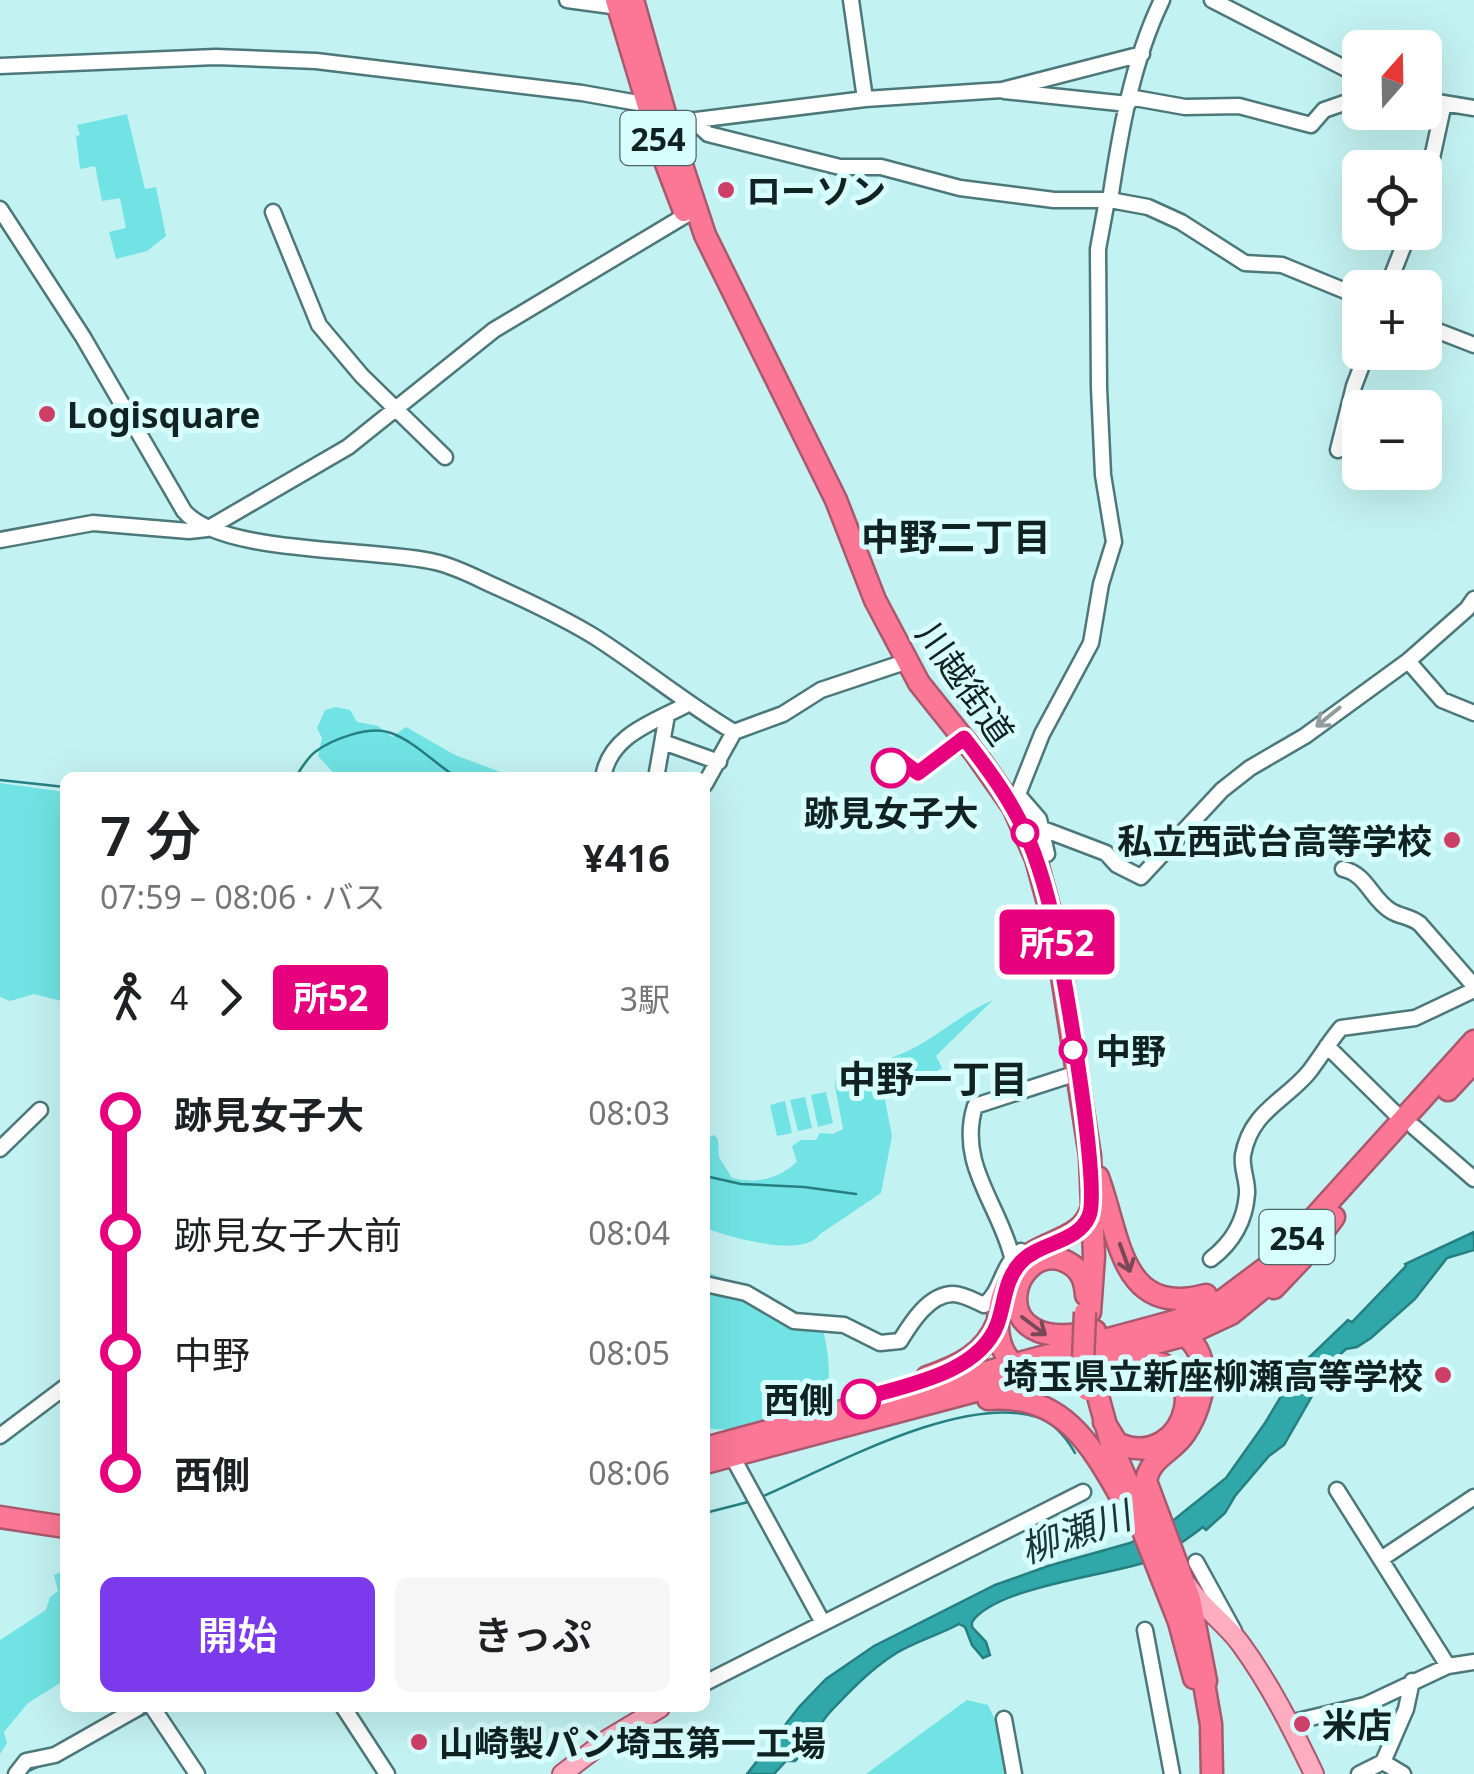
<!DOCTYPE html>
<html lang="ja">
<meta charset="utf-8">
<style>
body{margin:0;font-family:"Noto Sans","Noto Sans JP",sans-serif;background:#f6f6f6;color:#202124;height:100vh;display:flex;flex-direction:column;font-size:38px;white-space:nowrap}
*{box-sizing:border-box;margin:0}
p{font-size:32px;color:#757577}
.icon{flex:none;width:55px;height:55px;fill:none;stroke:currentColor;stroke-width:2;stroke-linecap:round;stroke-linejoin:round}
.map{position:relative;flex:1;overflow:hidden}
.details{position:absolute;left:60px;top:772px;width:650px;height:940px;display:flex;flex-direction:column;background:#fff;border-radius:15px;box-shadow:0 10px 40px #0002}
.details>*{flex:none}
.badge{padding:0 20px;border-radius:8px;font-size:35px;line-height:65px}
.needle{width:65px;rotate:20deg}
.tools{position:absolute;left:1342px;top:30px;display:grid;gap:20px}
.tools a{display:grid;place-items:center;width:100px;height:100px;border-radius:15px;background:#fff;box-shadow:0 10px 40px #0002;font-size:50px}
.map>.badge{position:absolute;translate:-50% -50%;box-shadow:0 0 0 5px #fff}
.legs{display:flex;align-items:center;gap:15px;height:110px;padding:0 40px;font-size:32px}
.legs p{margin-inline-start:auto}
.head{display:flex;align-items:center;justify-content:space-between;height:170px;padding:0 40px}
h1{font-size:55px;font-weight:600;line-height:75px}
.action{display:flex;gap:20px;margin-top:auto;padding:20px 40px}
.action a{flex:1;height:115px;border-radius:15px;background:#7c3aed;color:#fff;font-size:40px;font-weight:600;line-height:115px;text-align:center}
.action a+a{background:#f6f6f6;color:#202124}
ul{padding:0 40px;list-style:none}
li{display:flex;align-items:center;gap:35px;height:120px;font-size:38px}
li i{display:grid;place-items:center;width:15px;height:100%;margin:0 12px;background:currentColor}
li i::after{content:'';width:25px;height:25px;margin:-12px;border:8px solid;border-radius:50%;background:#fff}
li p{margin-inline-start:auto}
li:first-child i{background:linear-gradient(#0000 50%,currentColor 0)}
li:last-child i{background:linear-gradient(currentColor 50%,#0000 0)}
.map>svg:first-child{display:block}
.green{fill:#71e3e4}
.water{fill:#30a7a8;stroke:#267f80;stroke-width:2.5}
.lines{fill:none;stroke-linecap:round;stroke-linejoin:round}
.stream{stroke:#267f80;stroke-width:2.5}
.minor-casing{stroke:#4d7879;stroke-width:19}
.major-casing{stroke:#a9596d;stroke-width:22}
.highway-casing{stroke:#a9596d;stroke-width:25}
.minor{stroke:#fff;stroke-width:14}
.major{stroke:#fdadbf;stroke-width:18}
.highway{stroke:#fb7795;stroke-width:20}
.highway-bridge-casing{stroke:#a9596d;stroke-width:25;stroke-linecap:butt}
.highway-bridge{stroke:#fb7795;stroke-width:20}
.oneway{stroke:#939c9c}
.oneway2{stroke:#7a4856}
.line-1-casing{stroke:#fff;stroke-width:22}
.line-1{stroke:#e6007e;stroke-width:15}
.poi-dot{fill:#ce3f67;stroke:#d8fdfd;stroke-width:4}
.stop-1-dot{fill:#fff;stroke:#e6007e;stroke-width:5}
.labels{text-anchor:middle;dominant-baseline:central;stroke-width:10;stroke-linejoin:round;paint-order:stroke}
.shield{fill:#d8fdfd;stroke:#4c6464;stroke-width:2.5}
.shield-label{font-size:32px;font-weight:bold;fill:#102222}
.poi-label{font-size:35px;font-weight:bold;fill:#102222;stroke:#d8fdfd;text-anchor:start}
.street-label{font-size:35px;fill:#102222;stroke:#d8fdfd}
.stop-label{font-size:35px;font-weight:bold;fill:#102222;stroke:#d8fdfd}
.neighbourhood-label{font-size:38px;font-weight:bold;fill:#102222;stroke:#d8fdfd}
.water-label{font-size:38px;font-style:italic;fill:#1b3535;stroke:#d8fdfd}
</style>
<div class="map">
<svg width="1474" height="1774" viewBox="0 0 1474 1774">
<rect width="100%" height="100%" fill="#c3f2f2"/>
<path class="green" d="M 127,114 L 145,189 L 156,187 L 166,236 L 147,251 L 116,259 L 109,232 L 126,228 L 120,198 L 102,201 L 95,166 L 80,169 L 76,136 L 80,135 L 77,125 Z
M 336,707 L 350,710 L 357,722 L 378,726 L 392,737 L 406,727 L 455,755 L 514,777 L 337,777 L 318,756 L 322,738 L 317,728 L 325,710 Z
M 0,783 L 65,792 L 65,1002 L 34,994 L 10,1001 L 0,997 Z
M 993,1000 L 936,1056 L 942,1068 C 919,1083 906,1077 883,1090 L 892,1136 L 881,1193 L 820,1234 C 803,1259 730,1237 705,1228 L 705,1139 L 714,1135 L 718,1139 L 719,1157 L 732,1178 C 757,1184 778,1179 797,1162 L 792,1146 L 801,1140 L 816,1140 L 820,1133 L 833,1134 L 843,1129 L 835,1086 L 837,1072 C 868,1065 898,1059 926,1041 C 949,1027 967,1011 993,1000 Z
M 826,1092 L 833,1123 L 818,1127 L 811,1095 Z
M 805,1097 L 812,1128 L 798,1131 L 790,1100 Z
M 785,1101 L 792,1133 L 777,1136 L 770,1105 Z
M 705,1271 L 749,1289 L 782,1311 L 821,1320 C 826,1341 832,1369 827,1391 C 820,1417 727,1436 705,1427 Z
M 62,1571 L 65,1572 L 65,1680 L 28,1703 L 4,1732 L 7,1743 L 0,1754 L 0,1640 L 46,1610 L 50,1597 L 58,1591 L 54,1575 Z
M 967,1700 L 988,1705 L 998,1726 L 1009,1774 L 866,1774 Z"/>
<path class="water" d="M 1474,1232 L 1474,1250 L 1447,1258 L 1415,1299 L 1371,1338 L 1357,1347 L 1346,1349 L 1331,1363 L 1284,1445 L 1269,1456 L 1235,1496 L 1225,1513 L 1206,1530 L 1203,1527 C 1185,1541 1165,1555 1143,1563 C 1102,1576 995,1588 972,1622 L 972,1627 L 986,1642 L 990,1655 L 983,1658 L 972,1645 L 965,1627 L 959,1624 C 939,1635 914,1642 895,1654 C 871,1669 850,1691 831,1711 C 816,1727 811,1745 795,1761 L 786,1761 L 774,1774 L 747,1774 L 799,1707 L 826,1679 L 874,1646 L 995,1585 L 1048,1566 L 1130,1543 L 1170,1523 L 1226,1478 L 1265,1423 L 1298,1368 L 1348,1320 L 1352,1322 L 1406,1266 L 1405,1264 Z"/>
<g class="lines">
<path class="stream" d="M 295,778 C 301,769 307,758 315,752 C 332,739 370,725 391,733 C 416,742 436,765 458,778
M 0,780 L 65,787
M 705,1176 L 741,1184 L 804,1187 L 856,1194
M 759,1498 C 829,1468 961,1393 1037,1417 C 1055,1423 1066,1437 1075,1453
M 705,1513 L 752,1501
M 127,1722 L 147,1713
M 26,1773 C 37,1764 57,1763 72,1753"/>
<g class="minor-casing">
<path id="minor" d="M 567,0 L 626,8
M 851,0 L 865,99
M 1212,0 L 1360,76
M 0,66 L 216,57 L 316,61 L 582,93 L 638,103 L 680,122 L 865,99 L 1002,90 L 1142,54
M 1004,91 L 1128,104
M 1129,97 L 1185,107 L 1239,106 L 1311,125 L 1324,110 L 1350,101 L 1360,80
M 1425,100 L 1474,108
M 693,120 L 708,134 L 840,167 L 881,167 L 960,188 L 1054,200 L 1110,200 L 1148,207 L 1181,222 L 1245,263 L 1282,265 L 1360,297
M 1425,190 L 1444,103
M 1110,200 C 1120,133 1132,62 1162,0
M 0,209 L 83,337 L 184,511 C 221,555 377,548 435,562 C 458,567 478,579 499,588 C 532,603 564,618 595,637 C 642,667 685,703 734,732 L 783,714 L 821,690 L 905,662
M 273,212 L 319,325 L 362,376 L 445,457
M 1387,288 L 1409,232
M 1425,326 L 1474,345
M 1338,450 L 1354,386 L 1367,352
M 0,540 L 93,523 L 189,531 L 207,529 L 348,447 L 494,330 L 686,215
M 1408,661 L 1442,700 L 1474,713
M 663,742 L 719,762
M 603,778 C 609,735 654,722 688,704
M 656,778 L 667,715
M 705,784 L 734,732
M 1019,796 L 1039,819 L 1047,854
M 1013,807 L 1042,734 L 1091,643 L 1101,584 L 1114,542 L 1103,475 L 1099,388 L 1098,249 L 1107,200
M 1043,829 L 1106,853 L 1117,865 L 1141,877 L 1222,790 L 1250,768 L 1305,736 L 1408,661 L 1467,609 L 1474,599
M 1343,869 C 1367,874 1371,899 1391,911 C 1401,917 1410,916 1420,924 L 1474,986
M 1327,1046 L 1403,1121
M 1414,1127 L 1474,1179
M 0,1149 L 40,1110
M 1012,1257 C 999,1204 957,1164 975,1106 L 1077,1073
M 1211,1259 C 1232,1243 1245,1221 1247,1194 C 1248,1181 1241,1168 1243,1155 C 1251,1111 1285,1101 1309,1072 C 1320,1058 1329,1042 1341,1028 L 1415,1018 L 1474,990
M 705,1284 L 746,1293 L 794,1321 L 844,1325 L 880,1343 L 900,1341 C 911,1323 929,1294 953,1294 C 963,1294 975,1301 984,1305 C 1002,1292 1001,1265 1021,1251
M 0,1436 L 65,1387
M 732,1456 L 823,1623
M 1337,1490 L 1448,1666
M 1381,1559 L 1474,1497
M 1196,1562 L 1234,1631
M 1145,1630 L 1172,1774
M 705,1683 L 1083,1492
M 153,1708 L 197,1774
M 344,1708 L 387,1774
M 1004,1719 L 1014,1774
M 1289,1723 L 1365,1705 L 1448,1666 L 1474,1662
M 1383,1762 L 1403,1774
M 16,1774 L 26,1761 L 55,1755 L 138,1708
M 1359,1774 L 1383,1762 L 1406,1709 L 1412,1681"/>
</g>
<g class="major-casing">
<path id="major" d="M 1187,1585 C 1202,1607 1224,1622 1240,1643 C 1270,1684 1292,1728 1314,1774
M 562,1774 L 608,1739 L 660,1708"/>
</g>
<g class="highway-casing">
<path id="highway" d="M 616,0 L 663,156 L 684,211
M 633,0 L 666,117 L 705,235 L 836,500 L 875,600 L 919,683 L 975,753 L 1013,807 L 1036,859 L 1054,925 L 1090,1156 L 1094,1256 L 1090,1312
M 1448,1090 L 1474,1062
M 1098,1177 C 1120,1236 1120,1318 1206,1295
M 1274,1288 L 1308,1252 L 1334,1217
M 1086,1295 C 1085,1281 1081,1269 1067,1262 C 1013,1236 976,1359 1095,1331
M 1175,1330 C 1216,1347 1206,1402 1185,1433 C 1173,1452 1150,1457 1146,1481 L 1190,1599 L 1206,1681
M 1022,1370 C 985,1350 996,1291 1019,1264 C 1041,1238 1082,1243 1092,1207
M 927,1377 C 959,1366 985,1354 998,1321
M 1096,1389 L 1112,1447 L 1144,1519
M 988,1399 C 1061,1393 1090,1442 1122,1499
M 1104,1422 L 1117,1443 C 1189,1476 1223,1345 1126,1363
M 705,1448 L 1175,1321 L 1223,1300 L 1275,1261 L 1474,1041
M 705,1463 L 1186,1335 L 1231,1314 L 1280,1274
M 1134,1508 L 1179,1622 L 1194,1678
M 0,1517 L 65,1527
M 1202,1672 L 1211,1724 L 1212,1774"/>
</g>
<use href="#minor" class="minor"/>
<use href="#major" class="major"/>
<use href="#highway" class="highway"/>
<g class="highway-bridge-casing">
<path id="highway-bridge" d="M 1085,1312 L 1083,1361 L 1087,1390"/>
</g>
<use href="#highway-bridge" class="highway-bridge"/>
</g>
<defs><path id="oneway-shaft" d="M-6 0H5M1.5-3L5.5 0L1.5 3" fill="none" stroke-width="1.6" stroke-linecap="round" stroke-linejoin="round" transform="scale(2.5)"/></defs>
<use class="oneway" href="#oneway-shaft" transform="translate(1328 717) rotate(141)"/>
<g class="oneway2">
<use href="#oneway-shaft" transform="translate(1125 1258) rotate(70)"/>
<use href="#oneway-shaft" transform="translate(1034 1326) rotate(37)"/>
</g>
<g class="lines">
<g class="line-1-casing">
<path id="line-1" d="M 861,1399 C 905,1385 978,1374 997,1325 C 1005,1304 1004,1280 1021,1262 C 1040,1242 1078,1243 1089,1216 C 1102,1187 1059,942 1048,899 C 1043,880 1037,860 1029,841 C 1014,804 989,770 964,738 L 918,773 L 902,761 L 891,768"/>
</g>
<use href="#line-1" class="line-1"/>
</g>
<g class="poi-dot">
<circle cx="726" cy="190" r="10"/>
<circle cx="47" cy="414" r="10"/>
<circle cx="1452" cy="840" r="10"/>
<circle cx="1443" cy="1375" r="10"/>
<circle cx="1302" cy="1724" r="10"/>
<circle cx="419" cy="1742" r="10"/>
</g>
<g class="stop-1-dot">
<circle cx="891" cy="768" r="18"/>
<circle cx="1025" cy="833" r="12"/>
<circle cx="1073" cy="1050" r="12"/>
<circle cx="861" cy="1399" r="18"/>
</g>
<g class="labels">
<g class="shield">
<rect x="620.5" y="111" width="75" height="54" rx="8"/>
<rect x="1259.5" y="1210" width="75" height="54" rx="8"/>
</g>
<g class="shield-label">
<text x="658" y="138">254</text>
<text x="1297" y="1237">254</text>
</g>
<g class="poi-label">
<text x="746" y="190">ローソン</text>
<text x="67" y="414">Logisquare</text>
<text x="1432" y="840" text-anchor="end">私立西武台高等学校</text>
<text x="1423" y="1375" text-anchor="end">埼玉県立新座柳瀬高等学校</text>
<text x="1322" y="1724">米店</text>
<text x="439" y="1742">山崎製パン埼玉第一工場</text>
</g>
<g class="street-label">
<text transform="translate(966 683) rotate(55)">川越街道</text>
</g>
<g class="stop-label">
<text x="891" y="812">跡見女子大</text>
<text x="1096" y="1050" text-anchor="start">中野</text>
<text x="834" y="1399" text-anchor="end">西側</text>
</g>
<g class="neighbourhood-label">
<text x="956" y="536">中野二丁目</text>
<text x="933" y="1078">中野一丁目</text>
</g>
<g class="water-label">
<text transform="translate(1075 1531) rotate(-19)">柳瀬川</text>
</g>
</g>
</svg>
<div class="tools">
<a><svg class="needle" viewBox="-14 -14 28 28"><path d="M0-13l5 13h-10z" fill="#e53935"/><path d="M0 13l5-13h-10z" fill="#757577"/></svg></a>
<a><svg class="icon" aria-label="locate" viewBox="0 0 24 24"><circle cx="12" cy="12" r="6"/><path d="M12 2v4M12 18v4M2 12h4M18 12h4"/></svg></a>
<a>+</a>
<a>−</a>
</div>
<b class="badge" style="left:1057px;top:942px;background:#e6007e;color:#fff">所52</b>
<section class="details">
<div class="head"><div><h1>7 分</h1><p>07:59 – 08:06 · バス</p></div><b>¥416</b></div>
<div class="legs"><svg class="icon" aria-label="walk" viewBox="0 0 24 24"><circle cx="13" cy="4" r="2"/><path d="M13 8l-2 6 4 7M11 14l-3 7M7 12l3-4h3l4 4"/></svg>4<svg class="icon" aria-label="forward" viewBox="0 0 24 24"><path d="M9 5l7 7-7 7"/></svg><b class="badge" style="background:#e6007e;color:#fff">所52</b><p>3駅</p></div>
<ul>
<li><i style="color:#e6007e"></i><b>跡見女子大</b><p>08:03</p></li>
<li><i style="color:#e6007e"></i><span>跡見女子大前</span><p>08:04</p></li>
<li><i style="color:#e6007e"></i><span>中野</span><p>08:05</p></li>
<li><i style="color:#e6007e"></i><b>西側</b><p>08:06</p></li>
</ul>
<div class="action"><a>開始</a><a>きっぷ</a></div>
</section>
</div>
